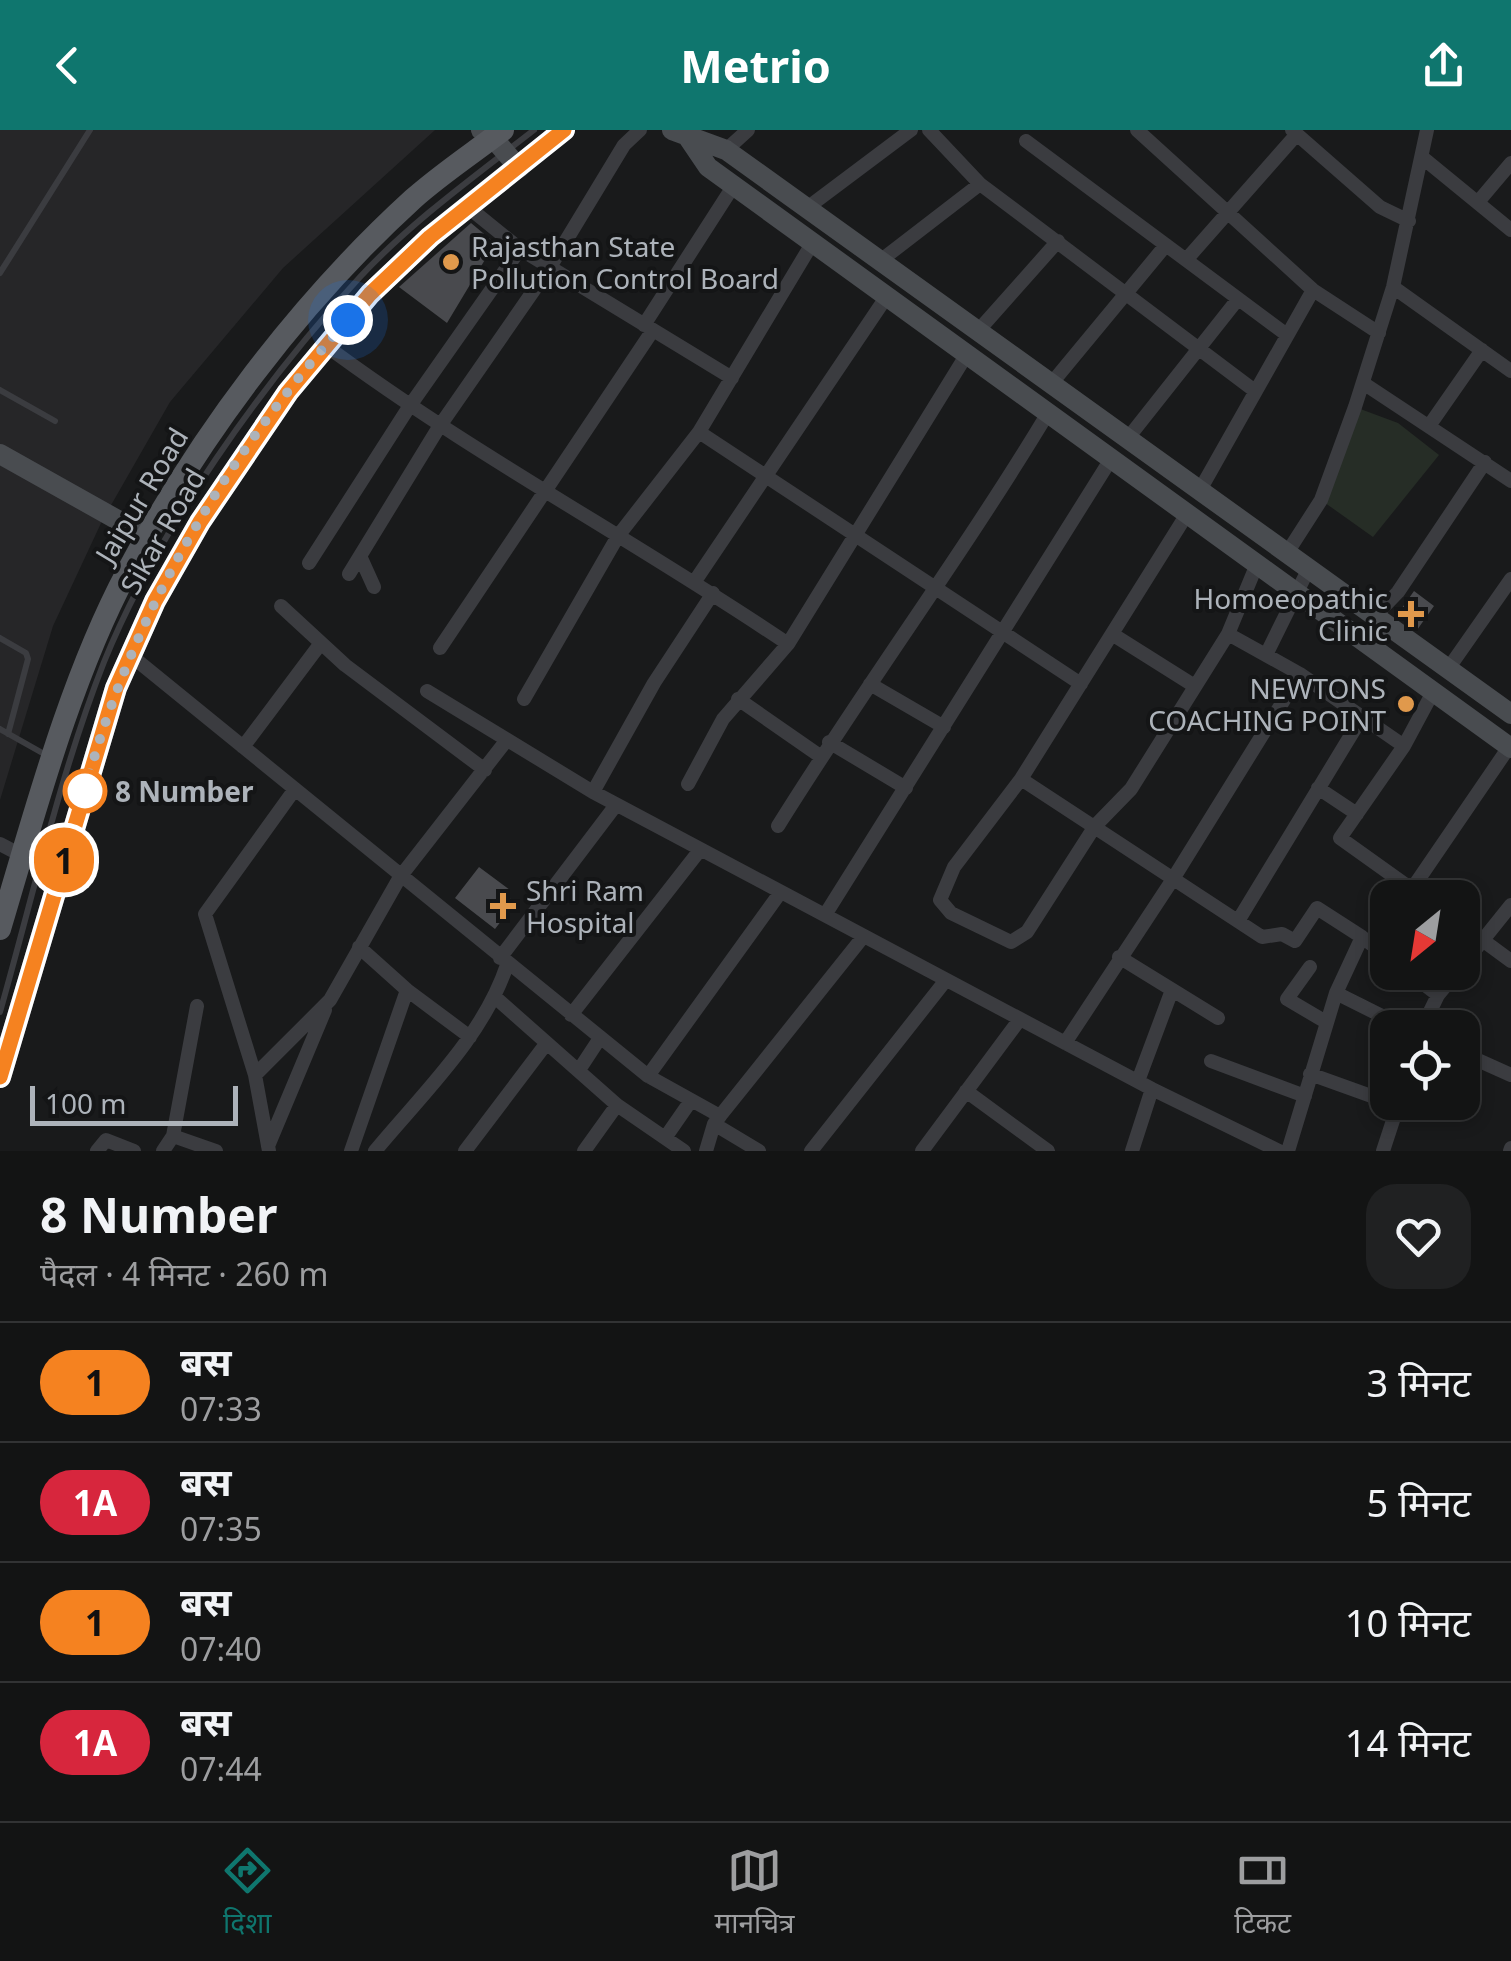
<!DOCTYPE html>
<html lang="hi">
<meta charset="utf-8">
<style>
body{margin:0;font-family:"Noto Sans","Noto Sans Devanagari",sans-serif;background:#202122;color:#f1f3f6;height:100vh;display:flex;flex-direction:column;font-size:38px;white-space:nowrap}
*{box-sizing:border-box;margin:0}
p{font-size:32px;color:#9d9ea0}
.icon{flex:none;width:55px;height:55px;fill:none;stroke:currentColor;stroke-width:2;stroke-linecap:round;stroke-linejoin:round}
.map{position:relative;height:1021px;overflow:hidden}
.drawer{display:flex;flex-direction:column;background:#131414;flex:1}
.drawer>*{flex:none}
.badge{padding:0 20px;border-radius:32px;font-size:35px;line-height:65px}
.needle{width:65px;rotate:210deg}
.tools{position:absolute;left:1370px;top:750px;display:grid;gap:20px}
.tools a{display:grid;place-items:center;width:110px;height:110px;border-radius:20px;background:#131414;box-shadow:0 5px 15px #0003,0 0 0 2px #323334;font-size:50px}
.scale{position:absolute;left:30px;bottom:25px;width:208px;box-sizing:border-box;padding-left:10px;border:5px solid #adb3ba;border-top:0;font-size:28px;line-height:35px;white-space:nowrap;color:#adb3ba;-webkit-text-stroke:8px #141516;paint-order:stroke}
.you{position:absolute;width:50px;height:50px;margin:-25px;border:8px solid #fff;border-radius:50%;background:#1a73e8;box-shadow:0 0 0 15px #1a73e833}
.map>.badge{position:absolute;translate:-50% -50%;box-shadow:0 0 0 5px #fff}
.round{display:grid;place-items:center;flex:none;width:105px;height:105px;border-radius:30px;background:#202122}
.summary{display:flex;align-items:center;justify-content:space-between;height:170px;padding:0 40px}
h1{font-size:48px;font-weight:700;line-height:75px}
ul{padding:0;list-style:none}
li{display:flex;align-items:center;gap:30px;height:120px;padding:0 40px;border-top:2px solid #323334}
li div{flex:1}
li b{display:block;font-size:38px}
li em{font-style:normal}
li .badge{min-width:110px;font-weight:700;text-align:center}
header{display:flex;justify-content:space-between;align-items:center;height:130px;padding:0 40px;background:#0f766e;color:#fff;font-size:45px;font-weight:700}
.tabs{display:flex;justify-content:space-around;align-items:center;height:140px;border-top:2px solid #323334;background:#131414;font-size:28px;color:#9d9ea0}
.tabs a{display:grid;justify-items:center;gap:5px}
.tabs .on{color:#0f766e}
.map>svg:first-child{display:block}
.built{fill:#262628}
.green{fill:#262d26}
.building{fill:#494a4e}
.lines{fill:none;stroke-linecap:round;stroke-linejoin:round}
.lane{stroke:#3b3c40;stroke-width:6}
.street{stroke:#3b3c40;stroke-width:14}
.secondary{stroke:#494c50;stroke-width:20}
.primary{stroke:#575a5f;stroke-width:22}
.line-casing{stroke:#fff;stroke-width:22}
.line{stroke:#f58220;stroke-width:15}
.walk{stroke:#adb3ba;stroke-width:10;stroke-dasharray:0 18}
.poi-dot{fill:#e0994c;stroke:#141516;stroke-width:4}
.stop-dot{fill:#fff;stroke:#f58220;stroke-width:5}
.labels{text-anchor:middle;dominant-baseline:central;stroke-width:8;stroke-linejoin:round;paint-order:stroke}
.poi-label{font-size:28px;fill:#adb3ba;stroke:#141516;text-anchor:start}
.street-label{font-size:28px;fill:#adb3ba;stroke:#141516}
.stop-label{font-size:28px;font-weight:bold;fill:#adb3ba;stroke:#141516;text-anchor:start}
</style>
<header><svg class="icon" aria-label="back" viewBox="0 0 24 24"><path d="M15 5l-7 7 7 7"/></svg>Metrio<svg class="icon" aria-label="share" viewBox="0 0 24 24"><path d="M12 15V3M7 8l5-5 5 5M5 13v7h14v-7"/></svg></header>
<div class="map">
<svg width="1511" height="1021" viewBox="0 0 1511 1021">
<rect width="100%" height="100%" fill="#191a1b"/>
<path class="built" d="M 0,0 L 435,0 L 283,138 L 170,272 L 102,391 L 53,496 L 0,670 Z"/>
<path class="green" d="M 1355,277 L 1398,293 L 1439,325 L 1373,407 L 1321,370 Z"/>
<path class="building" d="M 471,93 L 495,113 L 447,193 L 399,157 Z
M 1414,461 L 1434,476 L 1417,500 L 1397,485 Z
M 479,737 L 510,760 L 506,765 L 515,773 L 495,799 L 455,768 Z"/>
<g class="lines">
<path class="lane" d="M 0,143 L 90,0
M 0,260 L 55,291
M 0,508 L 26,523 L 28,529 L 8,604
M 0,599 L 46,625
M 0,882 C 33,766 60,644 104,532 C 158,399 263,252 360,147 C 411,92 475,46 534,0"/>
<path class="street" d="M 929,0 L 980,54 L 1255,261
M 1137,0 L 1313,160 L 1379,203
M 1292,0 L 1380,77 L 1409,91
M 1026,11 L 1287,205
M 726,20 L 748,0
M 1423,28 L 1511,100
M 1478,72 L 1511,33
M 468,77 L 520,119 L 732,248
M 807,78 L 911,0
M 1186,130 L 1297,4
M 880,131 L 980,54
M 1393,157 L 1511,241
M 644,195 L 734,55
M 978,201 L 1058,111
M 325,215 C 473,325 636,411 788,514
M 1363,253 L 1511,351
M 1051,254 L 1166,115
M 1429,296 L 1482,220
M 699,302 L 1081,554
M 1128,308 L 1238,169
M 1200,360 L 1313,160
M 1187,384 L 1021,649 L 954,737 L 940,770 L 951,783 L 1011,812 L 1027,802 L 1095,696 L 1131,659 L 1228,504 L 1257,434
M 1287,423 L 1321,370 L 1355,277 L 1393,157 L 1427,0
M 360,426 L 374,457
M 309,433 L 409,277 L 520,119
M 349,444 L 439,297 L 550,137 L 624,15 L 640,0
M 695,451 L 887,166
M 281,476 L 345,535 L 485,640
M 1375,486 L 1398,462 L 1485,332
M 1112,504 L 1193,555
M 1228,504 L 1300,544 L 1404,616
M 440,518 L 653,200
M 129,524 L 648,946 L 720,986 L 714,994 L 759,1021
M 1266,525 L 1309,438
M 1448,539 L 1511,449
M 870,554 L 944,597
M 427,561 L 593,662 L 1152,959 L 1279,1021
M 524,569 L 618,406 L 699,302 L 813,112
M 738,569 L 820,626
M 829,612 L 906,658
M 243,617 L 321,513
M 1021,649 L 1262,807 L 1282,804 L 1295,811 L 1317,778 L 1362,807
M 688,654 L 723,589 L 788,514 L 967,224
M 1318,658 L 1357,684
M 593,662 L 654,553 L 713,463
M 778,696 C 865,556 963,424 1048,283
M 0,714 L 42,736 L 61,740
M 1412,759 L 1509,617
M 1424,768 L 1340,708 L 1404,616 L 1433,562
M 825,785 L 1111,329
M 1238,791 L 1362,587
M 1462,795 L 1511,831
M 359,817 L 407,860 L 470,907
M 1119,827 L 1218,888
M 500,828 L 616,675
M 1462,836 L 1511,775
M 1310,837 L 1287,869 L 1326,892
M 1408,842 L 1438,865
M 1336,863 L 1406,898
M 496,868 L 617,975 L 684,1021
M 571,885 L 700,720
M 1422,898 L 1438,865 L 1457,842
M 1065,913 L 1173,749 L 1300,544
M 1462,923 L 1511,945
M 1211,931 L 1305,966
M 579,940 L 600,908
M 1310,944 L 1388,972
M 255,945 L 330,870 L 400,747 L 506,611
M 648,946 L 780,763
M 1138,951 L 1172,860
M 966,961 L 1048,1021
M 720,986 L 863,807
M 173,1006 L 216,1021
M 665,1008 L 690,972
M 268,1016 L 325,880
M 97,1021 L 106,1010 L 134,1021
M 163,1021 L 173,1006 L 197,876
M 269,1021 L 255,945 L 205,784 L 295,659
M 351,1021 L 407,860
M 375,1021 C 423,963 483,907 507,835
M 465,1021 L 546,914
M 584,1021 L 617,975
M 706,1021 L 714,994
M 811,1021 L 946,850
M 922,1021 L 1020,889
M 1132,1021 L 1152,959
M 1288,1021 L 1336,863 L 1362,807 L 1388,827
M 1383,1021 L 1399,972
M 1510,1021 L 1511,1018"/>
<path class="secondary" d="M 481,0 L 493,8 L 519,38
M 672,0 L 726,20 L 1511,584
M 687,6 L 708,37 L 1511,618
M 0,324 L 148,407"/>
<path class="primary" d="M 0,799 C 35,682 70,549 127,442 C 199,306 299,173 413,69 C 441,44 473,23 503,0
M 0,947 L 116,558 L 155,471 L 200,392 L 288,262 L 370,164 L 430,107 L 564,0"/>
</g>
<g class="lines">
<g class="line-casing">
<path id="line" d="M 0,947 L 116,558 L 155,471 L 200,392 L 288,262 L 370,164 L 430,107 L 564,0"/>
</g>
<use href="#line" class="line"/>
<path class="walk" d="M 85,661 C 130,486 227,324 348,190"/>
</g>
<g class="poi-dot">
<circle cx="451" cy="132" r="10"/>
<path d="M1406 469h10v10h10v10h-10v10h-10v-10h-10v-10h10z"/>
<circle cx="1406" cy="574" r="10"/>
<path d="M498 761h10v10h10v10h-10v10h-10v-10h-10v-10h10z"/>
</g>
<circle class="stop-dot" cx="85" cy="661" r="20"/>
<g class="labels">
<g class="poi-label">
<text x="471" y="116">Rajasthan State<tspan x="471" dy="32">Pollution Control Board</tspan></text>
<text x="1388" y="468" text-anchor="end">Homoeopathic<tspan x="1388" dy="32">Clinic</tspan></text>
<text x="1386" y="558" text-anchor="end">NEWTONS<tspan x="1386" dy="32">COACHING POINT</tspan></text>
<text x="526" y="760">Shri Ram<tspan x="526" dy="32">Hospital</tspan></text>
</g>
<g class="street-label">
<text transform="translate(141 365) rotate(-59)">Jaipur Road</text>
<text transform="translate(162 401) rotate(-60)">Sikar Road</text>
</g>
<g class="stop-label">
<text x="115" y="661">8 Number</text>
</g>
</g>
</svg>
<div class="tools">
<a><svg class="needle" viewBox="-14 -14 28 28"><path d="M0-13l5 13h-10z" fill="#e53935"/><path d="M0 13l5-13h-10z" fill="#9d9ea0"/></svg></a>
<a><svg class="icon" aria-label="locate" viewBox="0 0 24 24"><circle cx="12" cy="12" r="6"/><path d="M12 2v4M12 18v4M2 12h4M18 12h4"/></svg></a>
</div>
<div class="scale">100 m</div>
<div class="you" style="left:348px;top:190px"></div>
<b class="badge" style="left:64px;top:730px;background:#f58220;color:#111">1</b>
</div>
<section class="drawer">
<div class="summary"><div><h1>8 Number</h1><p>पैदल · 4 मिनट · 260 m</p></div><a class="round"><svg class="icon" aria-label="heart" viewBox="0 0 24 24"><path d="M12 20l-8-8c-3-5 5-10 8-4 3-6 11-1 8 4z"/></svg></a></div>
<ul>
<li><span class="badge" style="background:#f58220;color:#111">1</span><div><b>बस</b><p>07:33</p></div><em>3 मिनट</em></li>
<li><span class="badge" style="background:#d7263d;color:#fff">1A</span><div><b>बस</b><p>07:35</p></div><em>5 मिनट</em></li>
<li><span class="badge" style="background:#f58220;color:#111">1</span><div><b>बस</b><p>07:40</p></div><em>10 मिनट</em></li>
<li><span class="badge" style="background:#d7263d;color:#fff">1A</span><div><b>बस</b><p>07:44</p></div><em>14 मिनट</em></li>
</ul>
</section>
<nav class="tabs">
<a class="on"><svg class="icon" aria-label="directions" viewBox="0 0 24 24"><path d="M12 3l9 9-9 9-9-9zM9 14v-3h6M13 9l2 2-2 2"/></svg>दिशा</a>
<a><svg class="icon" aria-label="map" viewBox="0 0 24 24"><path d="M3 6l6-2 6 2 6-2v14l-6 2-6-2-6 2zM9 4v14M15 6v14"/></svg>मानचित्र</a>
<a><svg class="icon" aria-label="tickets" viewBox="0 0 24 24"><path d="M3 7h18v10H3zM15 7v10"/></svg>टिकट</a>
</nav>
